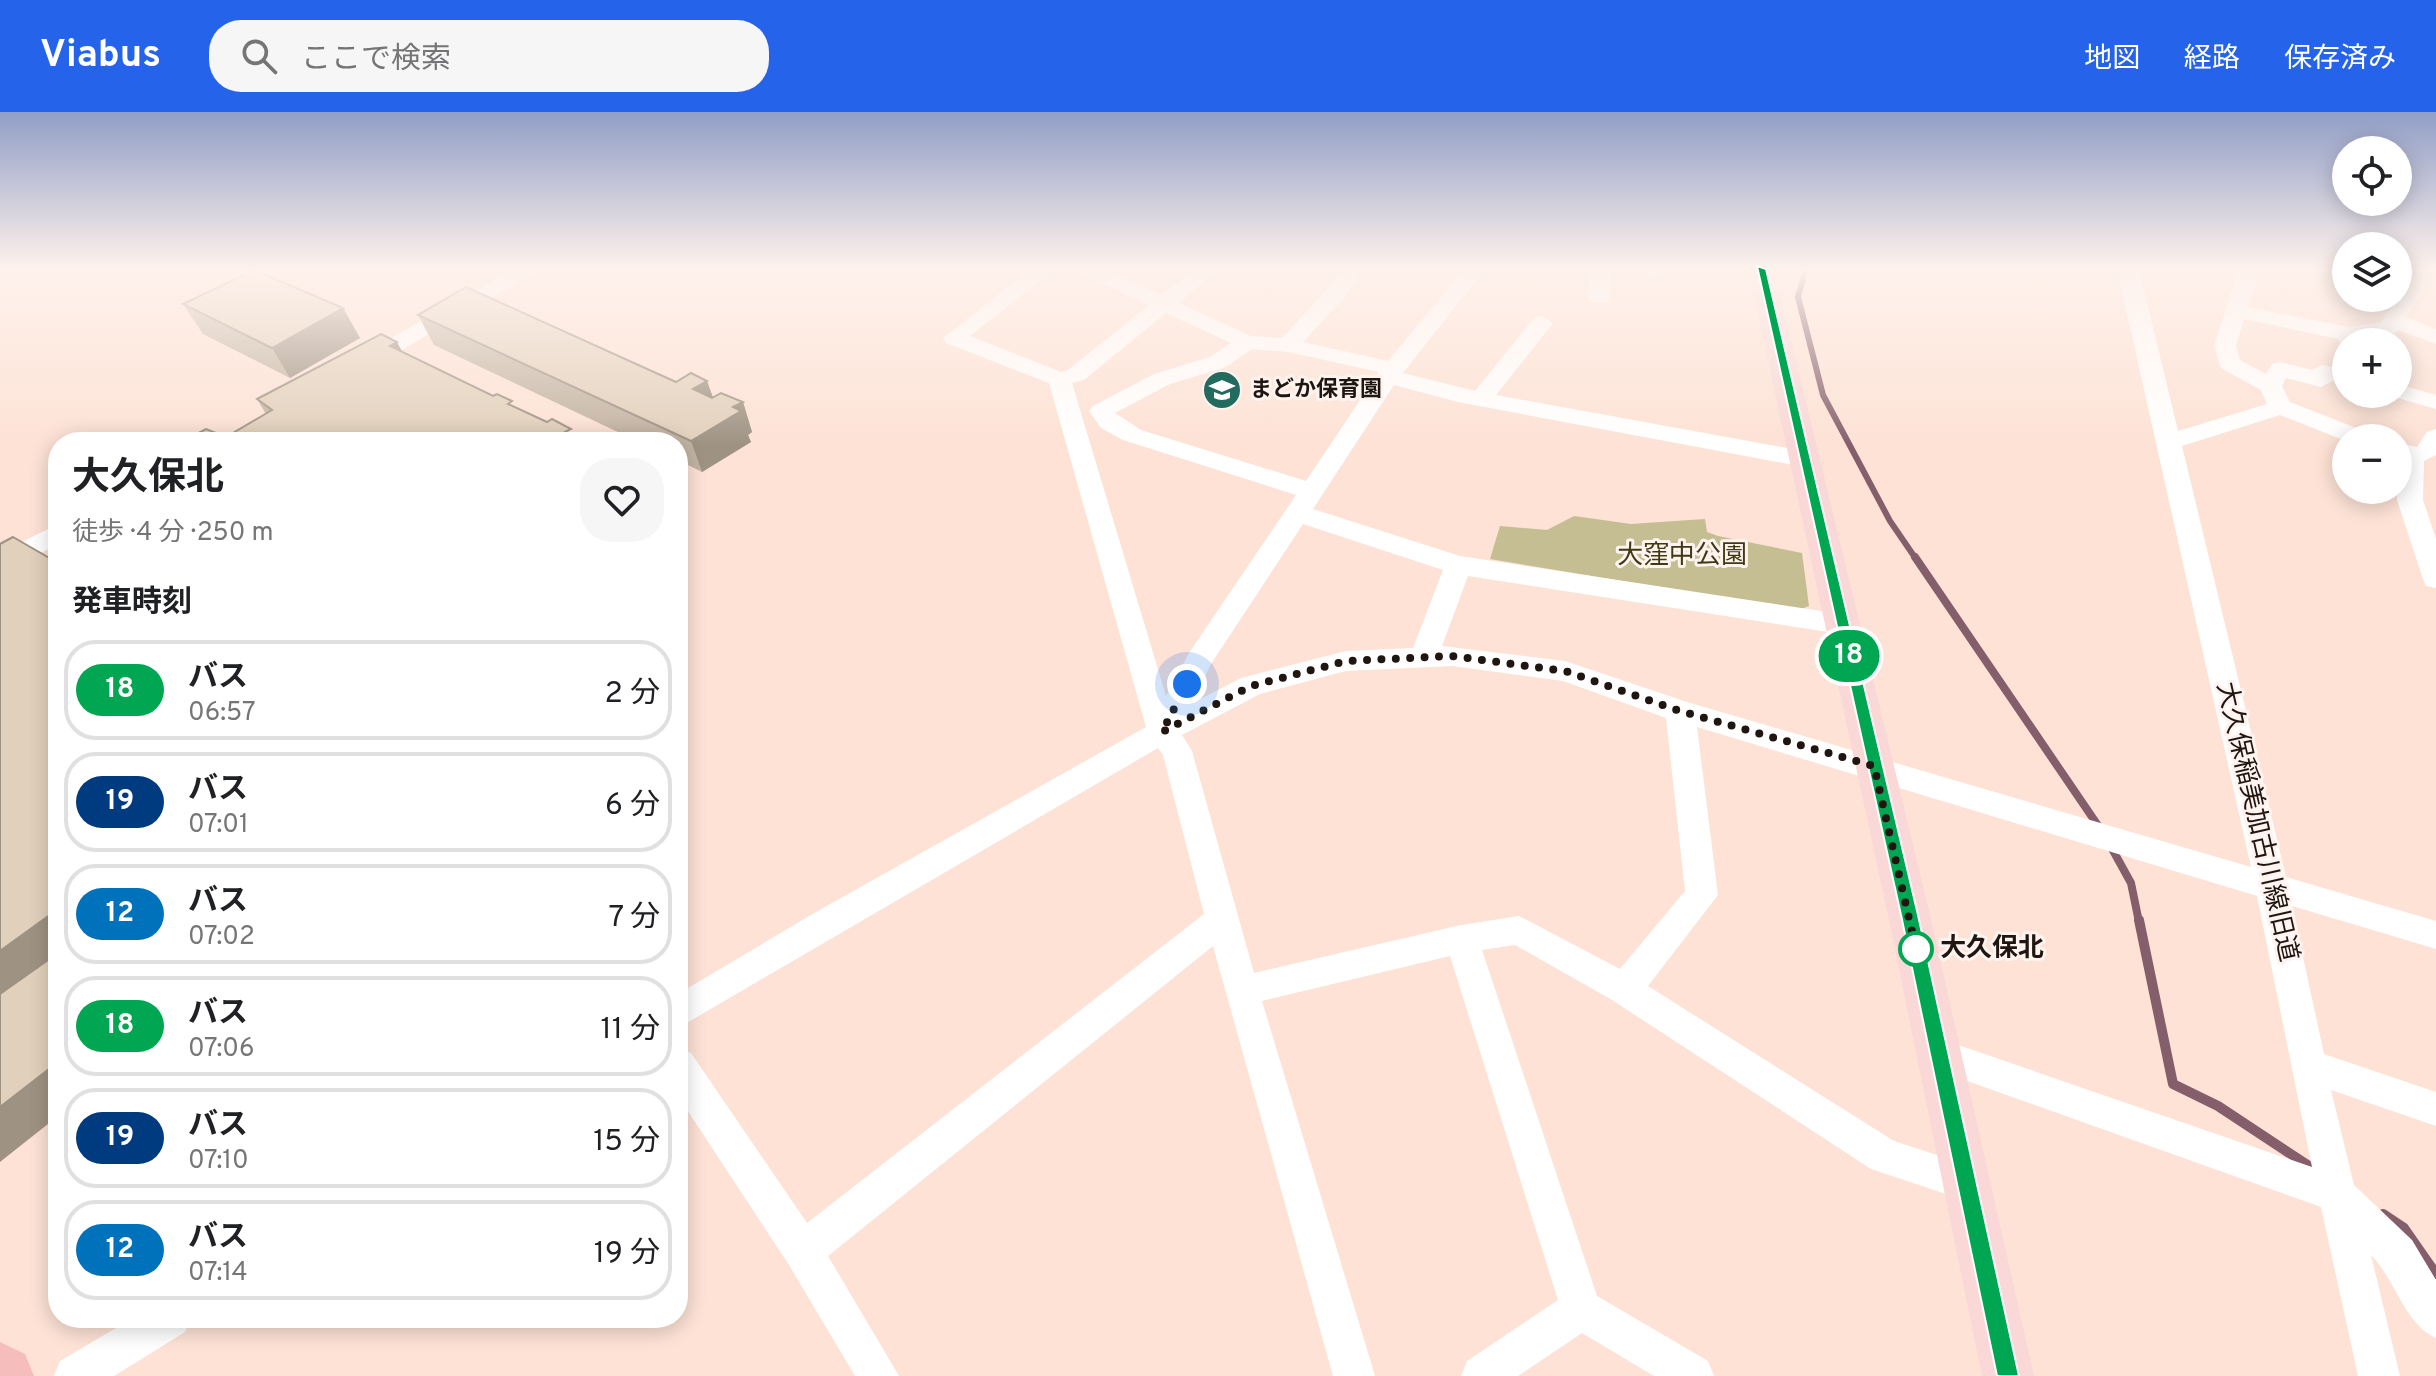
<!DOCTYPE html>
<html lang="ja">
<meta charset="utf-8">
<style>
body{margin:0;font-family:Overpass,"Noto Sans JP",sans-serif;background:#f6f6f6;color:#202124;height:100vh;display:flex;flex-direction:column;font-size:30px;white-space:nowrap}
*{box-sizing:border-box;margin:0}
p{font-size:26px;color:#757577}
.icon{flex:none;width:44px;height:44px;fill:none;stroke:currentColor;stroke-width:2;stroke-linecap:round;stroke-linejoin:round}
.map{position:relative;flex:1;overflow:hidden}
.panel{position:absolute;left:48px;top:320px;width:640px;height:896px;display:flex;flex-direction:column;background:#fff;border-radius:32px;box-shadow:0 4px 20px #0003}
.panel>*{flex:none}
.badge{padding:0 16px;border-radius:26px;font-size:28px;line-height:52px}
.controls{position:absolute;left:2332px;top:24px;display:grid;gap:16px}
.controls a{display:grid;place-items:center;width:80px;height:80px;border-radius:50%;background:#fff;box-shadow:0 4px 20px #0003;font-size:40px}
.you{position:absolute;width:40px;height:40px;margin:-20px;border:6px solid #fff;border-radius:50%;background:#1a73e8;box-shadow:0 0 0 12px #1a73e833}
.map>.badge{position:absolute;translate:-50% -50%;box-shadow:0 0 0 4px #fff}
h2{padding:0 24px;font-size:30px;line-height:72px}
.round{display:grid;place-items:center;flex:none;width:84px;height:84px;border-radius:32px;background:#f6f6f6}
.headline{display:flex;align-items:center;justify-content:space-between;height:136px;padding:0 24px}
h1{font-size:38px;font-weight:700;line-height:60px}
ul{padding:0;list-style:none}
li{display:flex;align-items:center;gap:24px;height:100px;margin:0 16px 12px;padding:0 8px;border:4px solid #e0e0e0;border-radius:32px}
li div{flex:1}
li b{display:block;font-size:30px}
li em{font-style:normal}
li .badge{min-width:88px;font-weight:700;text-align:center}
header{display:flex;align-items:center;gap:48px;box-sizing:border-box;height:112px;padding:0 40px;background:#2563eb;color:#fff}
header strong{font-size:38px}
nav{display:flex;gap:44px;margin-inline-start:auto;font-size:28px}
.search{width:560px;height:72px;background:#f6f6f6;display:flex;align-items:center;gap:20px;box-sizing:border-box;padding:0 28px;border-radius:32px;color:#757577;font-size:30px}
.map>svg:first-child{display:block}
.green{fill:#c4be92}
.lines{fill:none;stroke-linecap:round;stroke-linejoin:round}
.stream-far2{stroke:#845f6b;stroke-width:6}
.stream-far1{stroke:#845f6b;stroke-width:8}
.stream{stroke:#845f6b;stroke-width:10}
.minor{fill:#fff;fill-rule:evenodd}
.major{fill:#f9d8d7;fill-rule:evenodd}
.highway{fill:#f5bebc;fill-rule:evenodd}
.wall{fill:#c2b3a1}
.shaded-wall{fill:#9e9283}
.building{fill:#e1d0bb;stroke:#9e9283;stroke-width:2}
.line{fill:#00a651;stroke:#fff;stroke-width:2}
.walk{stroke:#1f1611;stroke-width:8;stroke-dasharray:0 14.4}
.stop-dot{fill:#fff;stroke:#00a651;stroke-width:4}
.labels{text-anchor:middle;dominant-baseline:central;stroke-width:6;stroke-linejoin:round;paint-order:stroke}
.far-poi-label{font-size:22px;font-weight:bold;fill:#1f1611;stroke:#fef3ee;text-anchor:start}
.park-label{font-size:26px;fill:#403a13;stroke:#fef3ee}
.street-label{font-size:26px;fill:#1f1611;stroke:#fef3ee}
.stop-label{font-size:26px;font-weight:bold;fill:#1f1611;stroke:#fef3ee;text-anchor:start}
</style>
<header>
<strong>Viabus</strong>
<div class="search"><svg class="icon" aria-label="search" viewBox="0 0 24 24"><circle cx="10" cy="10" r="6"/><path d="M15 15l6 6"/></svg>ここで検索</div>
<nav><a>地図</a><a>経路</a><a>保存済み</a></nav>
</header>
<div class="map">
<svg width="2436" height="1264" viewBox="0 0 2436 1264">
<rect width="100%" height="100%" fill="#fde2d5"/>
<path class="green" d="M 1574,404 L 1631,412 L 1705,407 L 1707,420 L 1718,424 L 1802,441 L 1809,494 L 1798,498 L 1490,447 L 1500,414 L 1547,418 Z"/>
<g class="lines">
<path class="stream-far2" d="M 1806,157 L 1798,185 L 1823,283 L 1890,409 L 1916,447"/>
<path class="stream-far1" d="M 1915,445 L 2101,718
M 2110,733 L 2131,771 L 2139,810"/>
<path class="stream" d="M 2139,808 L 2173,972 L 2218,994 L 2318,1060
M 2383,1102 L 2404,1116 L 2436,1162"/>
<path class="minor" d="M 515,157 L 541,157 L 369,257 L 353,257 L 350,252 L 353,247 Z
M 1031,157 L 1055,157 L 970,224 L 1061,260 L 1068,258 L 1149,193 L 1080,161 L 1077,157 L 1104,157 L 1162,183 L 1195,157 L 1218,157 L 1179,191 L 1251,224 L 1282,226 L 1330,174 L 1343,157 L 1363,157 L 1346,184 L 1303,230 L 1388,249 L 1464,157 L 1485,157 L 1403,261 L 1475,279 L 1534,206 L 1542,204 L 1553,211 L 1496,283 L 1804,339 L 1813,341 L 1816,347 L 1813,353 L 1804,355 L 1458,290 L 1394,273 L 1313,397 L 1460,444 L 1841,502 L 1851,505 L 1855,512 L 1851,519 L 1841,522 L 1468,464 L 1442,534 L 1565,549 L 1687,590 L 2251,755 L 2117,157 L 2139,157 L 2178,319 L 2267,292 L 2261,278 L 2221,256 L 2214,234 L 2239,157 L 2260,157 L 2248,195 L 2349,215 L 2381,210 L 2398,186 L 2408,160 L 2424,160 L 2427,165 L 2422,182 L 2406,205 L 2436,217 L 2436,232 L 2398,218 L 2396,221 L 2361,227 L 2361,230 L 2346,230 L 2346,236 L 2342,235 L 2338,227 L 2244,207 L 2236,234 L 2240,248 L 2266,262 L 2272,252 L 2280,250 L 2312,258 L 2322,253 L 2346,258 L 2346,272 L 2332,269 L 2321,275 L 2286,266 L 2282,274 L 2290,290 L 2369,321 L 2372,326 L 2346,326 L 2346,329 L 2280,303 L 2182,334 L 2286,765 L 2436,809 L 2436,837 L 2292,794 L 2324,942 L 2436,980 L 2436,1014 L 2331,978 L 2354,1073 L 2412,1128 L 2436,1168 L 2436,1226 C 2405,1213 2395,1167 2371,1143 L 2400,1264 L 2358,1264 L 2321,1095 L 1925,954 L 1920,942 L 1925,930 L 1938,926 L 2312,1055 L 2257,784 L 1697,615 L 1718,783 L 1648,874 L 1894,1029 L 1980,1057 L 1986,1070 L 1980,1083 L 1967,1089 L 1871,1057 L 1612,888 L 1515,833 L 1482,838 L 1597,1184 L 1708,1249 L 1714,1264 L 1654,1264 L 1582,1221 L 1518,1264 L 1461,1264 L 1467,1249 L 1558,1188 L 1450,844 L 1262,889 L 1375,1264 L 1333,1264 L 1213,834 L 828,1144 L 899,1264 L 855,1264 L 789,1153 L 678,984 L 678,936 L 691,941 L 807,1111 L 1204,802 L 1163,643 L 1158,636 L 678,916 L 678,882 L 816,800 L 1146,615 L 1049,271 L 946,231 L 943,226 ZM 1166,201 L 1231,231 L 1210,245 L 1154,262 L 1093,294 L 1089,299 L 1101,316 L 1123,328 L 1296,383 L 1189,541 L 1166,584 L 1072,271 L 1084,268 ZM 1252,237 L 1288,240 L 1379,260 L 1306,369 L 1141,318 L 1115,301 L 1170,272 L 1226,255 ZM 1303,412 L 1443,458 L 1413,536 L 1346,539 L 1241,566 L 1191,592 L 1211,552 ZM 1452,554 L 1563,569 L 1666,606 L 1685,779 L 1620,857 L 1519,804 L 1461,813 L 1254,861 L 1192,639 L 1182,623 L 1260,582 L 1346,559 Z
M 1590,157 L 1611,157 L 1610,185 L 1607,190 L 1591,190 L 1588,185 Z
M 1644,157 L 1665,157 L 1667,160 L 1656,166 L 1648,165 Z
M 2398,272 L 2436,283 L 2436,297 L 2390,284 L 2398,282 Z
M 2436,317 L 2436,343 L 2424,349 L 2423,388 L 2436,427 L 2436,476 L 2426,474 L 2423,467 L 2397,388 L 2398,331 L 2417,335 L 2427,320 Z
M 58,412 L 58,432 L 0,462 L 0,441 Z
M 133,1206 L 191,1206 L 185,1220 L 114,1264 L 54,1264 L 60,1249 Z"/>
<path class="major" d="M 1748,157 L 1774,157 L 1930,803 L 2034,1264 L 1982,1264 L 1888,803 Z"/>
<path class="highway" d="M 0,1230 L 25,1242 L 34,1264 L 0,1264 Z"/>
</g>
<path class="wall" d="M 183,192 L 343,196 L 360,226 L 290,266 L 203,222 Z
M 418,203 L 676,270 L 713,285 L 743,290 L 752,320 L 748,323 L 751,330 L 702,360 L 678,348 L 678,330 L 639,330 L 434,233 Z
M 402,240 L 574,324 L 226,325 L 266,302 L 257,287 Z"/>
<path class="shaded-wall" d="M 343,196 L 360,226 L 290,266 L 272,236 Z
M 397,230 L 413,260 L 390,234 Z
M 707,269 L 718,299 L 693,277 Z
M 743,290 L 752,320 L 748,323 L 751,330 L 702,360 L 691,329 L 733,295 Z
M 58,797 L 58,849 L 0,892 L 0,839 Z
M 58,950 L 58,1004 L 0,1050 L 0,995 Z"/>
<path class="building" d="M 254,158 L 343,196 L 272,236 L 183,192 Z
M 466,175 L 676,270 L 691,261 L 707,269 L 693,277 L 712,286 L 721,281 L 743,290 L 733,295 L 741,299 L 691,329 L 418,203 Z
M 381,222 L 397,230 L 390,234 L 493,284 L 497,282 L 512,289 L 508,292 L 547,310 L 552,307 L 571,317 L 565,320 L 587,330 L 181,330 L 206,317 L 226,325 L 272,298 L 257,287 Z
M 13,425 L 58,451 L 58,797 L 0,839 L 0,432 Z
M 58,841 L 58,950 L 0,995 L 0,882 Z"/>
<linearGradient id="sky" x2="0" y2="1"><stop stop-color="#919ec6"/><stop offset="0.47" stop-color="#fef2ec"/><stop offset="1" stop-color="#fef2ec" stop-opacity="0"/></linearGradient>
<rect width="2436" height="334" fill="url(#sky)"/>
<path class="line" d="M 1757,154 L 1766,157 L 1918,803 L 2019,1264 L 1997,1264 L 1901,803 Z"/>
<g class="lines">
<path class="walk" d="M 1187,572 L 1162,620 L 1251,574 L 1346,549 L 1452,544 L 1565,559 L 1680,599 L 1874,654 L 1916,837"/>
</g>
<defs>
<g id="school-disc" transform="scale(2)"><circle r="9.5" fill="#236a5f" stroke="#fef3ee"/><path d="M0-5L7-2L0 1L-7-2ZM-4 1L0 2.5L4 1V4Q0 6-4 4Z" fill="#fff"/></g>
</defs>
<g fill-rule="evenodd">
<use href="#school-disc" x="1222" y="278"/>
</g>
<circle class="stop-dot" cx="1916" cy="837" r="16"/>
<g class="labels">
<g class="far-poi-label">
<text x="1250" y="278">まどか保育園</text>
</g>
<g class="park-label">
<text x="1682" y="444">大窪中公園</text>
</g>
<g class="street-label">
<text transform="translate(2256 710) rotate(77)">大久保稲美加古川線旧道</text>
</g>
<g class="stop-label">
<text x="1940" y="837">大久保北</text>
</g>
</g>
</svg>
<div class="controls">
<a><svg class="icon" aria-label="locate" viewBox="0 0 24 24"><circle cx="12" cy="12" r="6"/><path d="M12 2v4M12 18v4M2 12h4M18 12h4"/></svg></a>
<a><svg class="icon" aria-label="layers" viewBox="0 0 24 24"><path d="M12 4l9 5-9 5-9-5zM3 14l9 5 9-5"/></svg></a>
<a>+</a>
<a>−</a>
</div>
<div class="you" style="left:1187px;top:572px"></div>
<b class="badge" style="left:1849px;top:544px;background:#00a651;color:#fff">18</b>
<section class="panel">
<div class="headline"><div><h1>大久保北</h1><p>徒歩 · 4 分 · 250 m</p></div><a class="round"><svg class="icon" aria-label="heart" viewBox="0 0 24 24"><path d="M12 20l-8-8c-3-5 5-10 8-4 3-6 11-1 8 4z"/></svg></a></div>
<h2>発車時刻</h2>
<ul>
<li><span class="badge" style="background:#00a651;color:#fff">18</span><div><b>バス</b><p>06:57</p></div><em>2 分</em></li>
<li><span class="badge" style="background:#003b80;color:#fff">19</span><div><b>バス</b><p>07:01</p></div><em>6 分</em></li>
<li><span class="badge" style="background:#0072bc;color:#fff">12</span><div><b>バス</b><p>07:02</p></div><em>7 分</em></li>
<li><span class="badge" style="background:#00a651;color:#fff">18</span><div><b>バス</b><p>07:06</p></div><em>11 分</em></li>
<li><span class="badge" style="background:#003b80;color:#fff">19</span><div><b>バス</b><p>07:10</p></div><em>15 分</em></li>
<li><span class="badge" style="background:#0072bc;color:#fff">12</span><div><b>バス</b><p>07:14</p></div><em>19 分</em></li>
</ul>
</section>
</div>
